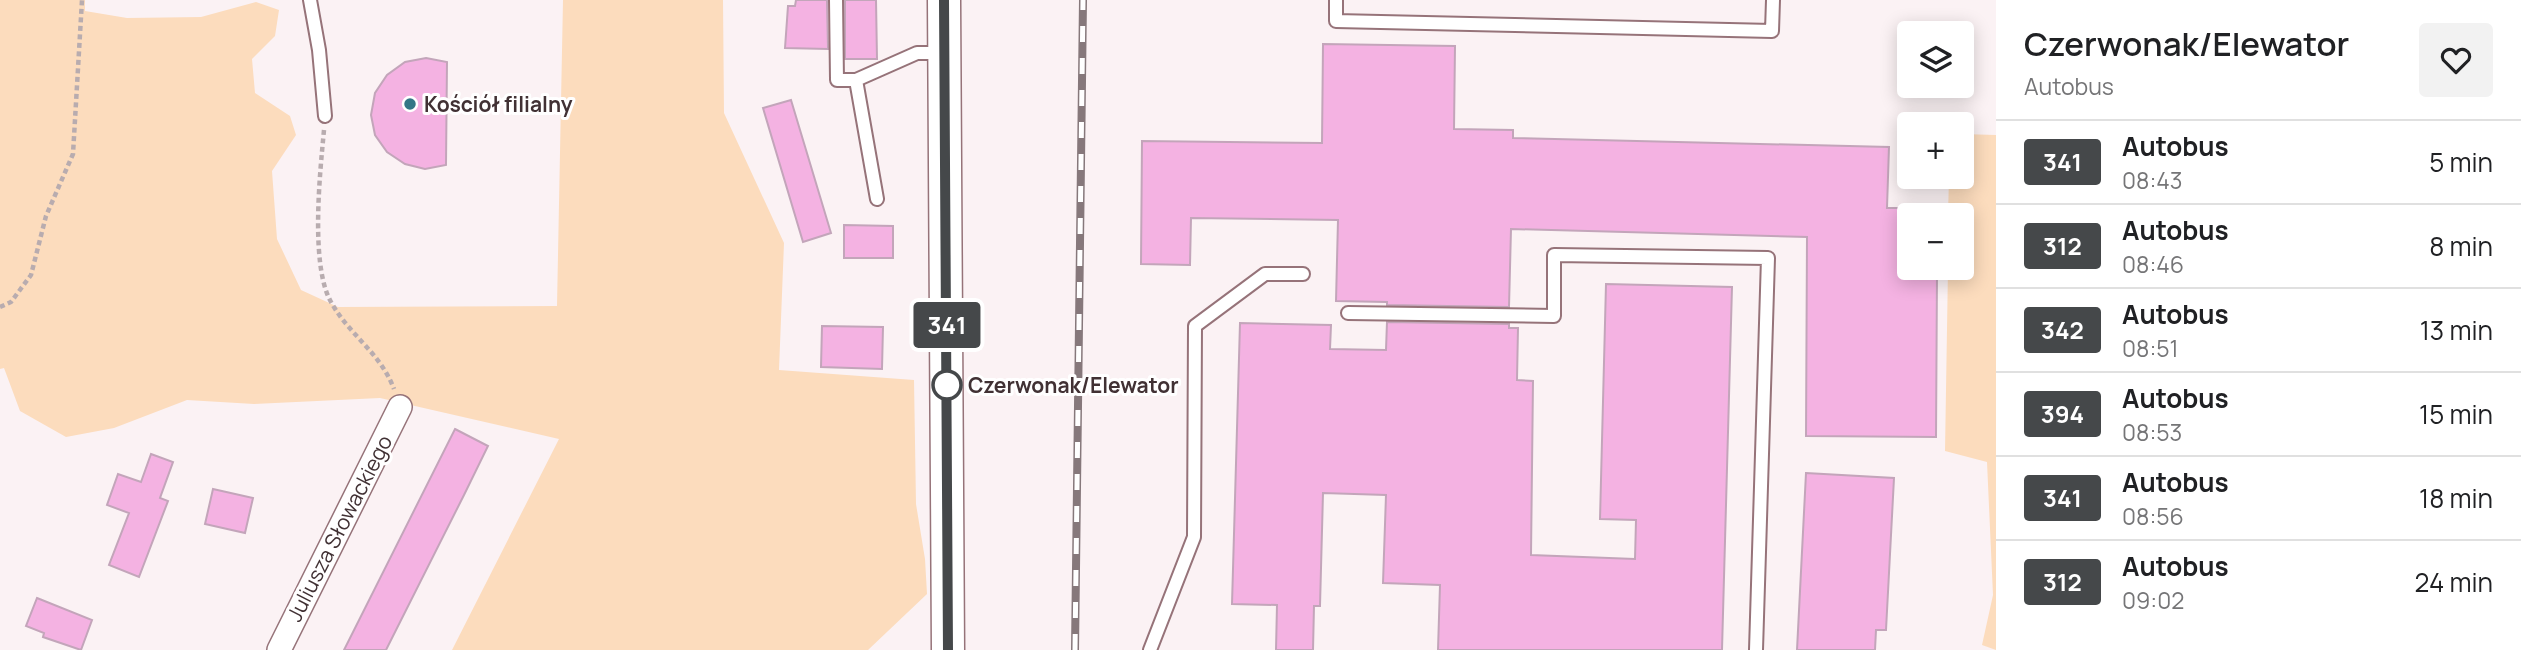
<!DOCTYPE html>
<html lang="pl">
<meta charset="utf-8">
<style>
body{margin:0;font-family:Manrope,sans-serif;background:#f2f2f2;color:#202124;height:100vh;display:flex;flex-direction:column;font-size:26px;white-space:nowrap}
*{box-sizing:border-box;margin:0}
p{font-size:23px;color:#757577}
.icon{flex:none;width:38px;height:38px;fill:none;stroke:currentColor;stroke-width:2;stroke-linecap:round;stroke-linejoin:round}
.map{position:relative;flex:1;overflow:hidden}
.panel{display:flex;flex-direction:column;background:#fff;width:525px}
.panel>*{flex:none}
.badge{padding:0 14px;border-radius:5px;font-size:24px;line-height:46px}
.tools{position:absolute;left:1897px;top:21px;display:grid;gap:14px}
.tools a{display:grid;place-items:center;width:77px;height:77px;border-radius:7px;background:#fff;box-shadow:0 4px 18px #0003;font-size:35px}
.map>.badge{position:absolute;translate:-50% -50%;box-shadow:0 0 0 4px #fff}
.round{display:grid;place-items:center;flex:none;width:74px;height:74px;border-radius:7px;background:#f2f2f2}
.summary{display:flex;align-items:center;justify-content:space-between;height:119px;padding:0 28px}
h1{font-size:33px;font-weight:600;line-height:52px}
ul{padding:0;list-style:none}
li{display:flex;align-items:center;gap:21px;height:84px;padding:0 28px;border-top:2px solid #e0e0e0}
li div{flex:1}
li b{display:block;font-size:26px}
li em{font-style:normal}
li .badge{min-width:77px;font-weight:700;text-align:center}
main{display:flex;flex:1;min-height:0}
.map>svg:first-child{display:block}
.green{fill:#fcdcbd}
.building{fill:#f4b2e2;stroke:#c3a5ba;stroke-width:2}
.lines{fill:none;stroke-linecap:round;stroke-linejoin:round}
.service-casing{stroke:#967379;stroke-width:16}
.minor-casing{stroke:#967379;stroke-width:26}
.secondary-casing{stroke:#967379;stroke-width:35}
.path{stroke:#b8acaf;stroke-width:4.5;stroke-dasharray:5 3.5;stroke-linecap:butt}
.service{stroke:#fff;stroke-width:12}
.minor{stroke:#fff;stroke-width:23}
.secondary{stroke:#fff;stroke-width:32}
.rail-casing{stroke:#86787b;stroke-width:8}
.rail{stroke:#fff;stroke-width:5;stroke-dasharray:16;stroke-linecap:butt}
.line-casing{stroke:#fff;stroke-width:16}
.line{stroke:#45484a;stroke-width:10}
.poi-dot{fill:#337686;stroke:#fff;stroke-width:2.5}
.stop-dot{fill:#fff;stroke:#45484a;stroke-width:3.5}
.labels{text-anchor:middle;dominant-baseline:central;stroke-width:6;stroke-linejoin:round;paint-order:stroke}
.poi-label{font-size:21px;font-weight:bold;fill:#413134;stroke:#fff;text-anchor:start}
.stop-label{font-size:21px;font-weight:bold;fill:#413134;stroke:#fff;text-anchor:start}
.street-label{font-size:21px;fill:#413134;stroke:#fff}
</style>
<main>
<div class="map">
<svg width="1996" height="650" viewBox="0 0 1996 650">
<rect width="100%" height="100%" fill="#fbf2f4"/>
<path class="green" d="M 0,0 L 85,0 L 85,11 L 127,18 L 201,17 L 256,2 L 279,10 L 275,36 L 252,59 L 255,93 L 290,116 L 296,135 L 272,171 L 277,239 L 301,290 L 338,307 L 557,306 L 563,0 L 723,0 L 724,113 L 784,243 L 779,370 L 914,380 L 916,504 L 925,559 L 927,594 L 868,650 L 452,650 L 559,439 L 380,398 L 254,404 L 187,400 L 114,428 L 66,437 L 20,411 L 4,368 L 0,369 Z
M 1962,134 L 1996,135 L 1996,650 L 1982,645 L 1993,595 L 1987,462 L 1945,451 L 1948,268 L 1962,268 L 1962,215 L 1948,215 L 1949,177 L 1962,177 Z"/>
<path class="building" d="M 796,0 L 827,0 L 828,49 L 785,48 L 788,6 L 795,6 Z
M 845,0 L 876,0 L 877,59 L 845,59 Z
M 1323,44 L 1455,46 L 1454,129 L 1513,130 L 1513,138 L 1889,147 L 1887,208 L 1908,208 L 1906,272 L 1937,273 L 1936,437 L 1806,436 L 1807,237 L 1511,229 L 1509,307 L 1387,305 L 1387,302 L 1336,301 L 1338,220 L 1191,218 L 1190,265 L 1141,264 L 1142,141 L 1322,143 Z
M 426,58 L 447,62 L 446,165 L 425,169 L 405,164 L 387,152 L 375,135 L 371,115 L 375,93 L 387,75 L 405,62 Z
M 791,100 L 831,233 L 803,242 L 763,108 Z
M 844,225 L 893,226 L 893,258 L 844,258 Z
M 1606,284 L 1732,287 L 1722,650 L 1438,650 L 1440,585 L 1383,583 L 1386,495 L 1323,493 L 1320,606 L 1314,606 L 1313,650 L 1276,650 L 1277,605 L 1232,604 L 1240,323 L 1331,325 L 1330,349 L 1386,350 L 1387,322 L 1509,324 L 1509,328 L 1518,328 L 1517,380 L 1533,381 L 1531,555 L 1635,559 L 1636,520 L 1600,519 Z
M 822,326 L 883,327 L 882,369 L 821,367 Z
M 455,429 L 488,446 L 464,495 L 386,650 L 344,650 Z
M 151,454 L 173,462 L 160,498 L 168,501 L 139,577 L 109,565 L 129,513 L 107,505 L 118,474 L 141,482 Z
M 1806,473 L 1894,478 L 1886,630 L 1876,630 L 1875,650 L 1797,650 Z
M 213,489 L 253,498 L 245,533 L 205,524 Z
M 37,598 L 92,620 L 81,650 L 43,637 L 44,633 L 26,626 Z"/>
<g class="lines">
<g class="service-casing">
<path id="service" d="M 310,0 L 319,50 L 325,116
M 836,0 L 837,80 L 856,80
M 1336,0 L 1336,21 L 1772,31 L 1773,0
M 877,199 L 856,80 L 917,53 L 944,53
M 1348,313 L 1554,316 L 1554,255 L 1768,258 L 1756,650
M 1150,650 L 1194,537 L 1195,326 L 1265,274 L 1303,274"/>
</g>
<g class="minor-casing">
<path id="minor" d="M 279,650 L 400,407"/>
</g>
<g class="secondary-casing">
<path id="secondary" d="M 944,0 L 948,650"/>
</g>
<path class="path" d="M 324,130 C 320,173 310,265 331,302 C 349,335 380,352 394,389
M 0,307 L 11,302 L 31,275 L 46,216 L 73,154 L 82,0"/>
<use href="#service" class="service"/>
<use href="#minor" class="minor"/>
<use href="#secondary" class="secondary"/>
<g class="rail-casing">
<path id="rail" d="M 1075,650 L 1083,0"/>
</g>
<use href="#rail" class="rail"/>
</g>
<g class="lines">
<g class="line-casing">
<path id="line" d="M 944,0 L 948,650"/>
</g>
<use href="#line" class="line"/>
</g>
<circle class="poi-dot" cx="410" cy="104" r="7"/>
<circle class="stop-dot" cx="947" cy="385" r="14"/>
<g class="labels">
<g class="poi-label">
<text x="424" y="104">Kościół filialny</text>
</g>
<g class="stop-label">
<text x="968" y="385">Czerwonak/Elewator</text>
</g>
<g class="street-label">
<text transform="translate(339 528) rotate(-63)">Juliusza Słowackiego</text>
</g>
</g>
</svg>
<div class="tools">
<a><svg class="icon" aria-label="layers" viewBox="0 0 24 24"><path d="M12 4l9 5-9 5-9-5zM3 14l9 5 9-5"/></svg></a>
<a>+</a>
<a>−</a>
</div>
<b class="badge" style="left:947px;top:325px;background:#45484a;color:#fff">341</b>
</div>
<section class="panel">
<div class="summary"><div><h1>Czerwonak/Elewator</h1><p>Autobus</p></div><a class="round"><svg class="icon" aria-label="heart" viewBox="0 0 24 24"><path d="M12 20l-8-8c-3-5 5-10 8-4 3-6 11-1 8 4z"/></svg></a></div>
<ul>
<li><span class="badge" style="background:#45484a;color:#fff">341</span><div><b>Autobus</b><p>08:43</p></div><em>5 min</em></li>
<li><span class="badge" style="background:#45484a;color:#fff">312</span><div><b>Autobus</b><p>08:46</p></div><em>8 min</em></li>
<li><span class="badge" style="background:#45484a;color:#fff">342</span><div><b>Autobus</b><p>08:51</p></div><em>13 min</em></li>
<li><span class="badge" style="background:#45484a;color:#fff">394</span><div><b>Autobus</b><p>08:53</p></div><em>15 min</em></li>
<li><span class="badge" style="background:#45484a;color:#fff">341</span><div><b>Autobus</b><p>08:56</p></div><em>18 min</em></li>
<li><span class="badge" style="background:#45484a;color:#fff">312</span><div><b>Autobus</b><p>09:02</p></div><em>24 min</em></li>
</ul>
</section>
</main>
